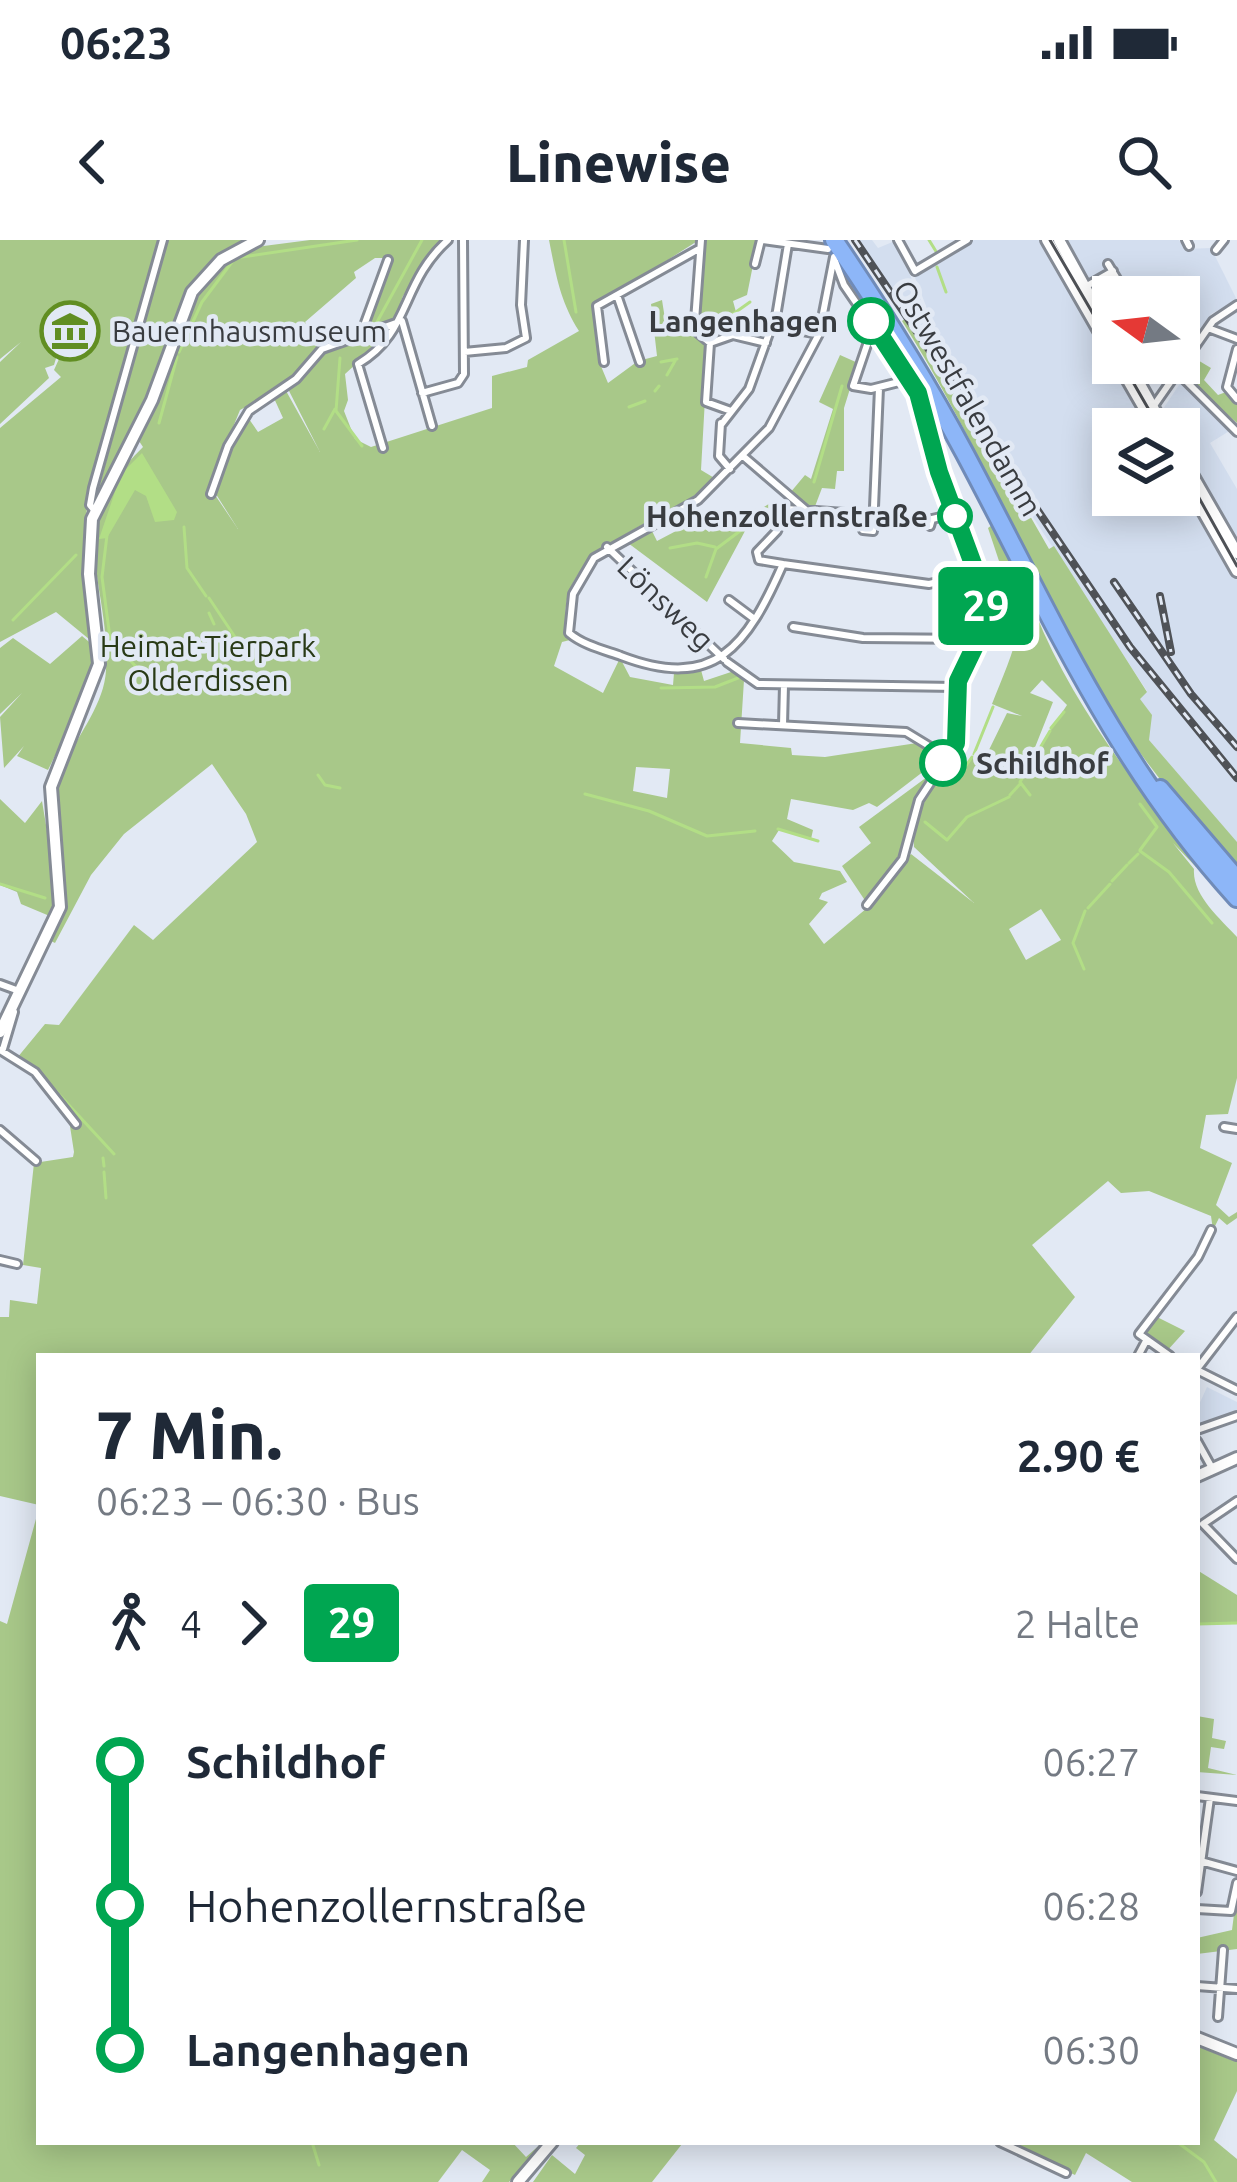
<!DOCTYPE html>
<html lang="de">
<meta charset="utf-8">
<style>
body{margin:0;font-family:Ubuntu,sans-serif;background:#f2f2f3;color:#1f2937;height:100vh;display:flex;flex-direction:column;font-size:45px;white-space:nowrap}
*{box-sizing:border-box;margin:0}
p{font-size:39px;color:#747a83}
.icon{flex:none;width:66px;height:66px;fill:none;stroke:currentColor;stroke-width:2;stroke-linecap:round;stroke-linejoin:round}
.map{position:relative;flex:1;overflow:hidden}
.details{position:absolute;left:36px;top:1113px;width:1164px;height:792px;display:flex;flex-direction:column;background:#fff;border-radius:0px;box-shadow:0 6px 30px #0003}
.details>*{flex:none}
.badge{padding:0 24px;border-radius:9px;font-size:42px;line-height:78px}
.needle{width:78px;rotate:285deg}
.buttons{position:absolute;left:1092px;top:36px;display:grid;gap:24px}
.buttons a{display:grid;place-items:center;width:108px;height:108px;border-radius:0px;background:#fff;box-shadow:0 6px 30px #0003;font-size:60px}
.map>.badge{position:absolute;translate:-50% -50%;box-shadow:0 0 0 6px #fff}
.legs{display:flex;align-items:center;gap:18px;height:132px;padding:0 60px;font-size:39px}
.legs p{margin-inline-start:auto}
.overview{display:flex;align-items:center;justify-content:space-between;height:204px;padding:0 60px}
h1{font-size:66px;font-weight:800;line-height:90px}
ul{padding:0 60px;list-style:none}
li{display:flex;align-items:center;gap:42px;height:144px;font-size:45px}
li i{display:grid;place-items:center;width:18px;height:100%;margin:0 15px;background:currentColor}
li i::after{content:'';width:30px;height:30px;margin:-15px;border:9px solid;border-radius:50%;background:#fff}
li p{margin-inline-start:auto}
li:first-child i{background:linear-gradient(#0000 50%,currentColor 0)}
li:last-child i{background:linear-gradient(currentColor 50%,#0000 0)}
.status{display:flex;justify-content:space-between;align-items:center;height:84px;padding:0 60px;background:#fff;direction:ltr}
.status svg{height:33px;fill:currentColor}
header{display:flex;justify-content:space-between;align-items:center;height:156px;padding:0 60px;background:#fff;font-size:54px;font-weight:800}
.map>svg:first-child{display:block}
.built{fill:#d3deef}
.green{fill:#a8c889;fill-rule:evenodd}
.water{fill:#b2de86}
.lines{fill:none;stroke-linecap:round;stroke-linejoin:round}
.stream{stroke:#b2de86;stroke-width:3}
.street-casing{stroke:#858b95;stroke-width:12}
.secondary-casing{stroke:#858b95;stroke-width:16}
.highway-casing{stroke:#708bb8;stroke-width:22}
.street{stroke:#fff;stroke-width:6}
.secondary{stroke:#fff;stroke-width:10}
.highway{stroke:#8db6f8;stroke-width:16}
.tram{stroke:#4f5257;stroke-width:3}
.rail-casing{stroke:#4f5257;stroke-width:8}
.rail{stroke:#e2e9f4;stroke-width:3;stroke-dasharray:9;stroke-linecap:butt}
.line-1-casing{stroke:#fff;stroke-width:27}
.line-1{stroke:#00a651;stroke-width:18}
.stop-1-dot{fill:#fff;stroke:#00a651;stroke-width:6}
.labels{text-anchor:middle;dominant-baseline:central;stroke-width:9;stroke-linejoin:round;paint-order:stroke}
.stop-label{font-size:30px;font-weight:bold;fill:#393c40;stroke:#e2e9f4;text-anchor:end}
.poi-label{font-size:30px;fill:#393c40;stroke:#e2e9f4;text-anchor:start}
.street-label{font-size:30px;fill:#393c40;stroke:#e2e9f4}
.park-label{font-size:30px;fill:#293a16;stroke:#e2e9f4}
</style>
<div class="status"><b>06:23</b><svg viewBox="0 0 49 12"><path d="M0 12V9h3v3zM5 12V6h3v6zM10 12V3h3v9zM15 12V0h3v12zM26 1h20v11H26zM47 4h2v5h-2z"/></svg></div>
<header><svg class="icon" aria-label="back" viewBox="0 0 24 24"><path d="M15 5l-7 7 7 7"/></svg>Linewise<svg class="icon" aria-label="search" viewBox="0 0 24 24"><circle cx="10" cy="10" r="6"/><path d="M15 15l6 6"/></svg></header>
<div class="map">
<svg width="1237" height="1942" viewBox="0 0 1237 1942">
<rect width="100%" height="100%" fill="#e2e9f4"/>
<path class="built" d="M 851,0 L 872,0 L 878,8 L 895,1 L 921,60 L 918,72 L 926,66 L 914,35 L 974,0 L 1042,0 L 1152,189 L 1113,189 L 1113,255 L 1179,255 L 1179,236 L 1237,340 L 1237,602 L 1148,500 L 1139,459 L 1147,451 Z
M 1065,0 L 1179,0 L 1184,9 L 1211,8 L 1237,60 L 1211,74 L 1196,100 L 1179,92 L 1179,57 L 1113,57 L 1113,89 L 1110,73 L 1101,69 Z
M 1181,142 L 1231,190 L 1210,203 L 1237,249 L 1237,305 L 1179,204 L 1179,189 L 1170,189 L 1161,172 Z
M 1207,1147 L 1237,1162 L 1237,1174 L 1197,1186 L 1197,1169 Z"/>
<path class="green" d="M 0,0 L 160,0 L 87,258 L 85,339 L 95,404 L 56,372 L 0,402 L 0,188 L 61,137 L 54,130 L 59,119 L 68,119 L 66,113 L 72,114 L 67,108 L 78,93 L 67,88 L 57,102 L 55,94 L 53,107 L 60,105 L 54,125 L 45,128 L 49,138 L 0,184 L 0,122 L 21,102 L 0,119 Z
M 167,0 L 248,0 L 198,38 L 152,152 L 95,262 Z
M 310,0 L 443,0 L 403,56 L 389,94 L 345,134 L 348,160 L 344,171 L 355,199 L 371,207 L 492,168 L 492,136 L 527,127 L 528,120 L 579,91 C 560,61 556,35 549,0 L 699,0 L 594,67 L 598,119 L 608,143 L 638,121 L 657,116 L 651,64 L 662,60 L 665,79 L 692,72 L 695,93 L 708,105 L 701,230 L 716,239 C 668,285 541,306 570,400 L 562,402 L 554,426 L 603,453 L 620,418 L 630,437 L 673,445 L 674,433 L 701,430 L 704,441 L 734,431 L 744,440 L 740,503 L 791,508 L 792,515 L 825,517 L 917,503 L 941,518 L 877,567 L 869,563 L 853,570 L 791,559 L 787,579 L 813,590 L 811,599 L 779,590 L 772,601 L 794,622 L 840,631 L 847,642 L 822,653 L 819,659 L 828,662 L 809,684 L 824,704 L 867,668 L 911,614 L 974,663 L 914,607 C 912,580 922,560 938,540 L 959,537 L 975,514 L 986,516 L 1007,473 L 1022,476 L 992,464 C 1011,415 1034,374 1009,322 L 1000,324 L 988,288 L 992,285 L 936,178 L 930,179 L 915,140 L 883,93 C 945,177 996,276 1035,372 C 1071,463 1138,549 1199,624 L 1196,627 L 1173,603 L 1194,629 C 1192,655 1220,678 1237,697 L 1237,838 L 1228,874 L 1206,875 L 1200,908 L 1232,923 L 1216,965 L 1229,977 L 1237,972 L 1237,978 L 1227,985 L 1219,978 L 1213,990 L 1211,976 L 1149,951 L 1121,953 L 1108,941 L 1032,1005 L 1075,1057 L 1028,1116 L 39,1116 L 39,1265 L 0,1256 L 0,1077 L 9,1077 L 10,1060 L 37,1064 L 41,1028 L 23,1025 L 34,923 L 73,917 L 74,912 L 67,867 L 17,818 L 45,784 L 59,785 L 134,685 L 153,700 L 257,602 L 246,574 L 212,524 L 124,594 L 91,635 L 55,703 L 49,700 C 77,651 55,611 57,558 C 59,511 104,475 106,430 C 111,339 59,289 143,207 L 139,201 L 204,42 L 249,8 ZM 375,18 L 393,18 L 368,90 L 323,111 L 305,82 L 356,38 L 354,32 ZM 286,145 L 320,212 L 285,149 L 273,156 L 283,178 L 258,192 L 249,179 L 224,220 L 214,251 L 238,289 L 209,246 L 240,170 ZM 1042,440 L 1067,465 L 1028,525 L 1053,462 L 1030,453 ZM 636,527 L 670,529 L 667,558 L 633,551 ZM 1041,669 L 1061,700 L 1026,720 L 1009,689 Z
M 702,0 L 758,0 L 747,55 L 733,61 L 736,72 L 710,88 L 708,99 L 699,91 Z
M 906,78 L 983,194 L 1049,309 L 1054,306 L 1147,452 L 1140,459 L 1152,475 L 1149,500 L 1237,602 L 1237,630 C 1197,583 1155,538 1122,486 C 1040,356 984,211 902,81 Z
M 840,115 L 858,123 L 844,168 L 844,231 L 837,231 L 835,249 L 822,248 L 814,269 L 790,253 L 805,235 L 811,239 L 833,169 L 819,162 Z
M 1196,119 L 1211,128 L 1204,140 L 1218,155 L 1226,152 L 1237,160 L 1237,183 L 1181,134 Z
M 775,260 L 779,265 L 745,291 L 707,362 L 624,300 L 650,287 L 657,301 L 695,281 L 709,292 L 730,278 L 736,285 Z
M 82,396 L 94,406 C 90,452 68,489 48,530 L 17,516 L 24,506 L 4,528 L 0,477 L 22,453 L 0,474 L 0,408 L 13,398 L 50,424 Z
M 927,537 L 902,618 L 866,662 L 842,626 L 871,603 L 859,587 Z
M 0,559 L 25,583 L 42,561 L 55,639 L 52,677 L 21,664 L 17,652 L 0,645 Z
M 1155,1076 L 1185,1091 L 1166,1112 L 1143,1096 Z
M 39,1268 L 39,1902 L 512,1902 L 526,1917 L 543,1902 L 509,1942 L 482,1942 L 490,1930 L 462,1910 L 438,1942 L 0,1942 L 0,1381 L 7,1384 Z
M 1197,1330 L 1237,1355 L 1237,1383 L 1197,1385 Z
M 1197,1476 L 1214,1479 L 1212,1498 L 1226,1501 L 1224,1509 L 1211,1507 L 1208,1528 L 1237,1535 L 1197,1532 Z
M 1237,1651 L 1237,1709 L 1197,1714 L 1197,1698 L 1232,1690 Z
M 1197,1806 L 1237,1822 L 1237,1851 L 1214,1900 L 1237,1919 L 1237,1942 L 1132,1942 L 1086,1913 L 1075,1935 L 1021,1910 L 1016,1902 L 1197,1902 Z
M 581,1902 L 679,1902 L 682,1904 L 652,1942 L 533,1942 L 552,1915 L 575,1934 L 585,1915 L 576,1908 Z"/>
<path class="water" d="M 142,213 L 177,272 L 174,280 L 155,282 L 146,256 L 135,250 L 107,298 L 99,299 L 121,234 Z"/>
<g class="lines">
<path class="stream" d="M 564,0 L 576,72
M 929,0 L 937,13
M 937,27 L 946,52
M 56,80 L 71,70
M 377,82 L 422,0
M 705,94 L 750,62
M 179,112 L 202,62 L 235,18 L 357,0
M 340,118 L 336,171 L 362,206
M 661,122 L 677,119
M 667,135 L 675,121
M 655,151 L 659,146
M 629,167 L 645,161
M 159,183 L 177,117
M 324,189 L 335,169
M 814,242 L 842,146
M 184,287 L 187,328 L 206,356
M 107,295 L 102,337 L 110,398 L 147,439
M 670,308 L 697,303 L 715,307
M 706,337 L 716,309 L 776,264
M 209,358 L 237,400
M 209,373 L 214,384
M 13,380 L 76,315
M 661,448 L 715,447 L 738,438
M 1051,488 L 1064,472
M 974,514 L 993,467
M 318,535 L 325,545 L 340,548
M 958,537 L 972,517
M 585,554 L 649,571 L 707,596 L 755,591
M 1010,555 L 1021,543
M 1030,555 L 1020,542 L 1050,491
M 925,582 L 947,600 L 967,577 L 1009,557
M 778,589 L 818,601
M 1140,610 L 1157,587 L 1140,564
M 1140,611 L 1169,632 L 1212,683
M 1129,623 L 1138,614
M 1112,641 L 1127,625
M 0,644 L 45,658
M 1088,668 L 1110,644
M 1084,729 L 1073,703 L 1085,671
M 43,837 L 114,914
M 103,918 L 104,926
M 104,932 L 106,958
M 1197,1384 L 1237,1383
M 312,1902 L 319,1925
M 1177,1902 L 1204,1922 L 1216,1942"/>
<g class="street-casing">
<path id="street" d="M 701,0 L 695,81 L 698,93 L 710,103
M 763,0 L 828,9
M 898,0 L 915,31 L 967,0
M 1186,0 L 1189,6
M 1216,10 L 1224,0
M 834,17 L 819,94 L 769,188 L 698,260 L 594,318 L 573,354 L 569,393 C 583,405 604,410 621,416 C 715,452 747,406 783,324 L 929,344 L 955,338 L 970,316
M 835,21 L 844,45 L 918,153 L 939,232 L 986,366 L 984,387 L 958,441 L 956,504 L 919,560 L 903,619 L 867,665
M 755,24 L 761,0
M 1108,24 L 1128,57
M 1085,47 L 1113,31
M 617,55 L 640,122
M 1132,57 L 1150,46
M 402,81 L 432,186
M 775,83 L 788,4
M 855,88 L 870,96 L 853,146 L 871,149 L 911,139
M 1208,88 L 1237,99
M 362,91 L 388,20
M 710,103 L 706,162 L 731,171
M 710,103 L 733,95 L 766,103
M 1237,109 L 1227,147 L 1237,159
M 464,112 L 506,108 L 526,98 L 521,65 L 524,0
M 604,122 L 597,66 L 697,10
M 1179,134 L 1237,192
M 422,153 L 458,143 L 464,134 L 463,0
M 1153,167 L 1213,81 L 1237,65
M 721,183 L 719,216 L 730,229
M 721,185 L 749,149 L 772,85 L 819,94
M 383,208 L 358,124 C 411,93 400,43 448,0
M 743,216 L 806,270
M 211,254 L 228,206 L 249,171 L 296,139 L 322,109 L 396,83
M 95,271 L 90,265 L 93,248 L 163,0
M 864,274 L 863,290 L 873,291
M 900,279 L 931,280
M 930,286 L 932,279 L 954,274
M 873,291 L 879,148
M 607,307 L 724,419
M 783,324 L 759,320 L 757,312 L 777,291 L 786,269 L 875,275
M 729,360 L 753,378
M 793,387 L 863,398 L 978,399
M 727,422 L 758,444 L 956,447
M 738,483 L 906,492 L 947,517
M 783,485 L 784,445
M 0,744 L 19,751
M 3,809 L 14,772
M 0,810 L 35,832 L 76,884
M 1224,887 L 1237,889
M 0,890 L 36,921
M 0,1020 L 17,1024
M 1138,1116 L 1146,1101
M 1170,1116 L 1139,1094 L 1198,1017 L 1211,990
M 1197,1129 L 1237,1077
M 1197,1130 L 1237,1150
M 1197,1190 L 1237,1176
M 1197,1201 L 1212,1228
M 1237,1261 L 1203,1284 L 1237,1319
M 1197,1556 L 1237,1561
M 1197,1620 L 1237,1631
M 1197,1652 L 1210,1558
M 1197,1669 L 1231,1671 L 1237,1643
M 1197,1746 L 1237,1749
M 1218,1777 L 1223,1710
M 1000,1902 L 1066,1933"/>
</g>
<g class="secondary-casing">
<path id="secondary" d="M 1047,0 L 1113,115
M 1059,0 L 1113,98
M 1118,123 L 1156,189
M 1128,123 L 1165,189
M 1179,212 L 1237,313
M 1179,229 L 1237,331
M 0,792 L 60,667 L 51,547 L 99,424 L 89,334 L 92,279 L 152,160 L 192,52 L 221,20 L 258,0
M 1197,1236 L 1237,1218
M 1197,1798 L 1237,1814
M 518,1942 L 552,1902"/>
</g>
<g class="highway-casing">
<path id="highway" d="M 834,0 C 881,69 925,139 964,212 C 1049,371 1113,522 1237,658
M 1160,549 L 1237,639"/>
</g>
<use href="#street" class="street"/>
<use href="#secondary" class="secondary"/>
<use href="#highway" class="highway"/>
<path class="tram" d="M 1050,0 L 1113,108
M 1122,123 L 1160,189
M 1179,222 L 1237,326"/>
<g class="rail-casing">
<path id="rail" d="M 855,0 L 1130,407 L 1237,538
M 1114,342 L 1191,454 L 1237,507
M 1160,356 L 1171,412"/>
</g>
<use href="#rail" class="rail"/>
</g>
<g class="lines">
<g class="line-1-casing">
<path id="line-1" d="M 871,81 L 918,153 L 939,232 L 986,359 L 984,387 L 958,441 L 956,503 L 943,523"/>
</g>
<use href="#line-1" class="line-1"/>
</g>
<defs>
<g id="museum-ring" transform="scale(3)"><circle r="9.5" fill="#e2e9f4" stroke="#618e22" stroke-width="1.5"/><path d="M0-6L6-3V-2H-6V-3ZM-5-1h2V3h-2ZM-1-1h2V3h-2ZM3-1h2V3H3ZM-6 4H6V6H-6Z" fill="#618e22"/></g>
</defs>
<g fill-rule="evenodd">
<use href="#museum-ring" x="70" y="91"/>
</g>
<g class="stop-1-dot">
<circle cx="871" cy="81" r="21"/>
<circle cx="955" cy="276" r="15"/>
<circle cx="943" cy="523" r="21"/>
</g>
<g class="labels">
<g class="stop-label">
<text x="838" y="81">Langenhagen</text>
<text x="928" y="276">Hohenzollernstraße</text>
<text x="976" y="523" text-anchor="start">Schildhof</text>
</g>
<g class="poi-label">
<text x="112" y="91">Bauernhausmuseum</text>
</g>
<g class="street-label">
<text transform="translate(968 158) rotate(60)">Ostwestfalendamm</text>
<text transform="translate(666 363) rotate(44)">Lönsweg</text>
</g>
<g class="park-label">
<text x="208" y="406">Heimat-Tierpark<tspan x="208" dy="34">Olderdissen</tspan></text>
</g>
</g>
</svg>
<div class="buttons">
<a><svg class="needle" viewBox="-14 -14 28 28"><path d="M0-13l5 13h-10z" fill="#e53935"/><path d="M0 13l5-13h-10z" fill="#747a83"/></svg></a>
<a><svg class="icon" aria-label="layers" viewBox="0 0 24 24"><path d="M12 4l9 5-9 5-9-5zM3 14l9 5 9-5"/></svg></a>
</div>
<b class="badge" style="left:986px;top:366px;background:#00a651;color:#fff">29</b>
<section class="details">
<div class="overview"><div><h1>7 Min.</h1><p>06:23 – 06:30 · Bus</p></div><b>2.90 €</b></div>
<div class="legs"><svg class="icon" aria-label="walk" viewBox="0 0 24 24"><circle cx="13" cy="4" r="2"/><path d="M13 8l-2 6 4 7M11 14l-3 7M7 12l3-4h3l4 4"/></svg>4<svg class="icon" aria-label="forward" viewBox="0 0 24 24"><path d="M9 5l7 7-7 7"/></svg><b class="badge" style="background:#00a651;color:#fff">29</b><p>2 Halte</p></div>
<ul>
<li><i style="color:#00a651"></i><b>Schildhof</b><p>06:27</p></li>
<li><i style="color:#00a651"></i><span>Hohenzollernstraße</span><p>06:28</p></li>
<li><i style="color:#00a651"></i><b>Langenhagen</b><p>06:30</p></li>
</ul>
</section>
</div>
